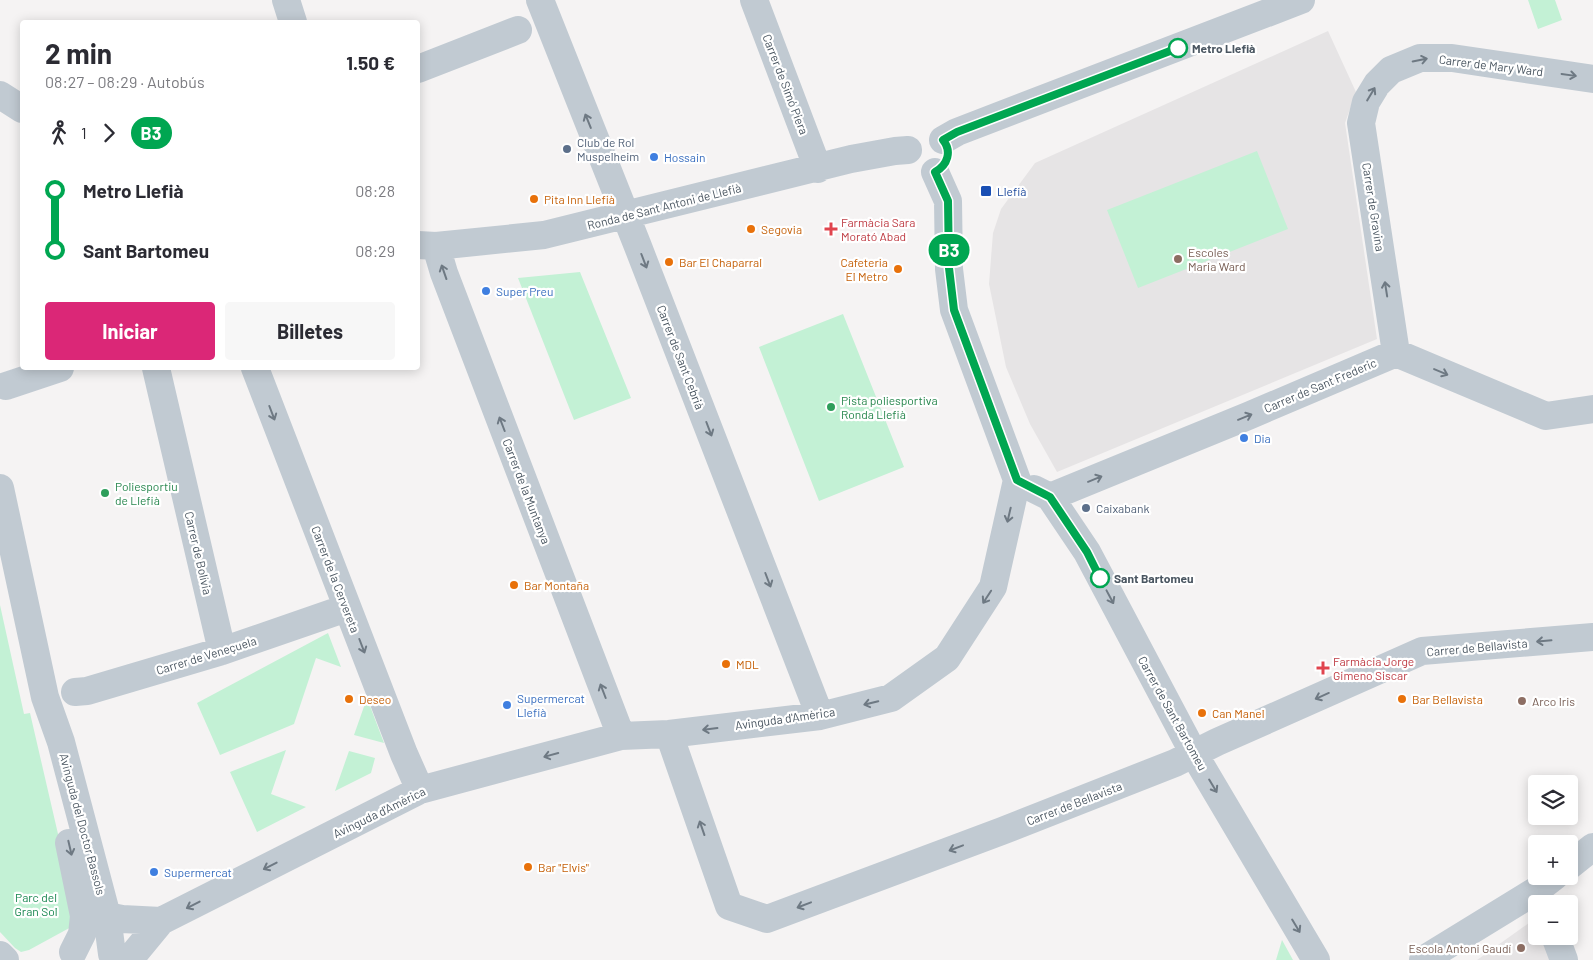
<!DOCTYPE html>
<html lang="es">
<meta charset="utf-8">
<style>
body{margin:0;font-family:Barlow,sans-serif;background:#f7f7f7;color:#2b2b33;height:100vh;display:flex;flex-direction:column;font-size:19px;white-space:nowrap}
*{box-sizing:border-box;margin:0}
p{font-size:16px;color:#7c7c81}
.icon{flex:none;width:28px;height:28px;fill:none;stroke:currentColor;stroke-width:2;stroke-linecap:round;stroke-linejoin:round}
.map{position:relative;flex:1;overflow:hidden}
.details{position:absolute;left:20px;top:20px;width:400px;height:350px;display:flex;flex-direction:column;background:#fff;border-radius:5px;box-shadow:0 2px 12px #0003}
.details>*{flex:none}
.badge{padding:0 10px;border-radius:16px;font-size:18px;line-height:32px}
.controls{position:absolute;left:1528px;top:775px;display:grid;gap:10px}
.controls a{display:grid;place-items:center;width:50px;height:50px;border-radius:5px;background:#fff;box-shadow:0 2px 12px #0003;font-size:25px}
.map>.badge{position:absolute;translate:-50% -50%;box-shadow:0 0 0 2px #fff}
.legs{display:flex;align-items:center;gap:8px;height:55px;padding:0 25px;font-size:16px}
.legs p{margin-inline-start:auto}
.overview{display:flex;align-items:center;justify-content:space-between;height:85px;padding:0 25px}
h1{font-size:28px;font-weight:700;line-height:38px}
.cta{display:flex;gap:10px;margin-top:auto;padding:10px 25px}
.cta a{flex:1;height:58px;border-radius:5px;background:#db2777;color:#fff;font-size:20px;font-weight:700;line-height:58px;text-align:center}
.cta a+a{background:#f7f7f7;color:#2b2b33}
ul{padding:0 25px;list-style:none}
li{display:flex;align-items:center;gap:18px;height:60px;font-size:19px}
li i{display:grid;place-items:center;width:8px;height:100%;margin:0 6px;background:currentColor}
li i::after{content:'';width:12px;height:12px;margin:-6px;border:4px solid;border-radius:50%;background:#fff}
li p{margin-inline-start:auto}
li:first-child i{background:linear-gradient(#0000 50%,currentColor 0)}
li:last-child i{background:linear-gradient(currentColor 50%,#0000 0)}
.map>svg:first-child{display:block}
.education{fill:#e6e4e5}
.green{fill:#c3f1d5}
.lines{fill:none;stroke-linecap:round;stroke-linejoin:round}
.minor{stroke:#c1cad2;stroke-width:28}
.oneway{stroke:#6e7983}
.line-1-casing{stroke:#fff;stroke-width:11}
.line-1{stroke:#00a651;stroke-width:8}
.stop-1-dot{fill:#fff;stroke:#00a651;stroke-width:2.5}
.service-dot{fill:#5c6f8a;stroke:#fff;stroke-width:2}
.shop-dot{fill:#3f7fe0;stroke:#fff;stroke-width:2}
.transit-dot{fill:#1a4fb4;stroke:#fff;stroke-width:2}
.food-dot{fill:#e8710a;stroke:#fff;stroke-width:2}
.health-dot{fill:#e0444e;stroke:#fff;stroke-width:2}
.education-dot{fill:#8d6e63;stroke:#fff;stroke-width:2}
.leisure-dot{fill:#2e9e5b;stroke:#fff;stroke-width:2}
.labels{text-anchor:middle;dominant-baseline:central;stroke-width:4.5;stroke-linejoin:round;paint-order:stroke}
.stop-label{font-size:12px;font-weight:bold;fill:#4a5661;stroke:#fff;text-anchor:start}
.street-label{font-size:12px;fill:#4a5661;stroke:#fff}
.service-label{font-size:12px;fill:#4e5e75;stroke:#fff;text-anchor:start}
.shop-label{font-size:12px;fill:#366cbe;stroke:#fff;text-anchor:start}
.transit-label{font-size:12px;fill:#164399;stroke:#fff;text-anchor:start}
.food-label{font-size:12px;fill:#c56008;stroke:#fff;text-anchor:start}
.health-label{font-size:12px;fill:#be3a42;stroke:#fff;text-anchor:start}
.education-label{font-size:12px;fill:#785e54;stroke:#fff;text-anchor:start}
.leisure-label{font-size:12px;fill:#27864d;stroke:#fff;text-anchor:start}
.park-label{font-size:12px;fill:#17864f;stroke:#fff}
</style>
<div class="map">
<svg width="1593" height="960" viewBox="0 0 1593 960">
<rect width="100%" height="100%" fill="#f5f3f3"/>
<path class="education" d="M 1328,31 L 1356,92 L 1345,123 L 1377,339 L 1057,472 L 1030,424 L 1006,367 L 989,284 L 993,233 L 1001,209 L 1035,163 Z
M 1536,918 L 1536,936 L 1544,936 L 1553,960 L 1477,960 Z"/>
<path class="green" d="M 1528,0 L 1555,0 L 1562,20 L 1538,29 Z
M 1257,151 L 1288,229 L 1138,288 L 1107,210 Z
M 580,272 L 631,398 L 574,420 L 518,278 Z
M 843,314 L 904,467 L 819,501 L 759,347 Z
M 0,605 L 24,714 L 30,713 L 77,916 L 73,926 L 29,950 L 21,952 L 15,948 L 0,932 Z
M 328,633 L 341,667 L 316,658 L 294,724 L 220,755 L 197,703 Z
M 367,698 L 384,743 L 354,735 Z
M 286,750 L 271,794 L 306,807 L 257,832 L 230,772 Z
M 349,751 L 375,758 L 371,773 L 335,791 Z
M 1282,940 L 1293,960 L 1276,960 Z"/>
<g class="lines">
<path class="minor" d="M 286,0 L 293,22
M 540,0 L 637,244 L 820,716
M 754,0 L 818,169
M 418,69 L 518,30
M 0,95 L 22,109
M 943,140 L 957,132 L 1301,0
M 418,245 L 436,246 L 544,235 L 851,159 L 895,151 L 908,150
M 436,246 L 444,273 L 621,736
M 1396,353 L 1361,123 L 1366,102 L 1377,84 L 1391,70 L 1420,58 L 1452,58 L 1593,79
M 156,368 L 222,651
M 255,368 L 404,754 L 420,790
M 6,386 L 60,368
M 0,488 L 45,697 L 61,742 L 107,916 L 112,954
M 1034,489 L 1050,497 L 1087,552 L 1194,754 L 1316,960
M 1050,497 L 1248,416 L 1396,353 L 1546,416 L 1593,409
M 75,692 L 87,691 L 222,651 L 335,612
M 669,734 L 729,906 L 767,919 L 1002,831 L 1175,763 L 1217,742 L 1422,651 L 1593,637
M 69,843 L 84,916 L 82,934 L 73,952
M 1569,866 L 1593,847
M 107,916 L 122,919 L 161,921
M 1555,936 L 1564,960
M 0,955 L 5,960
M 129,960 L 161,921 L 420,790 L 621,736 L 669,734 L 820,716 L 891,698 L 947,658 L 993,587 L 1017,480 L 954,310 L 949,269 L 948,201 L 935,172
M 1423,960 L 1537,890 L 1555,876"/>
</g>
<defs><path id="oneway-shaft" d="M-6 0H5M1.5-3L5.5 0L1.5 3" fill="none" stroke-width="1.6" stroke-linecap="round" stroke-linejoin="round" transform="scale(1.25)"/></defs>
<g class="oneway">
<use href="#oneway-shaft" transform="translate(1420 60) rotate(-11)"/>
<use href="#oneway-shaft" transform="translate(1569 75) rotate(8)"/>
<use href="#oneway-shaft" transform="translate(1371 94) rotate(-59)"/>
<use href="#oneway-shaft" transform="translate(588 121) rotate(-112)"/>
<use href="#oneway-shaft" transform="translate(644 261) rotate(69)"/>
<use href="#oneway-shaft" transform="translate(444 272) rotate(-109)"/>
<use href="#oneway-shaft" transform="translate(1386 289) rotate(-99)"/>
<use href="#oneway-shaft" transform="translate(1441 372) rotate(23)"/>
<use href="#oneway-shaft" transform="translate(272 413) rotate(69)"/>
<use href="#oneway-shaft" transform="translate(1245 417) rotate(-22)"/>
<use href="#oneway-shaft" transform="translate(502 424) rotate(-111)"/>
<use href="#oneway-shaft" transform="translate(709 429) rotate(69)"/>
<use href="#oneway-shaft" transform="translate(1095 479) rotate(-22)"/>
<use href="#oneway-shaft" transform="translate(1009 515) rotate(103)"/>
<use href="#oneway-shaft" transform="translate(768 580) rotate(69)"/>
<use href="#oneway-shaft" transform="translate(987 597) rotate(123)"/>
<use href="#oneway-shaft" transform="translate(1110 597) rotate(62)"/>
<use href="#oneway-shaft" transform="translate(1544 641) rotate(175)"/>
<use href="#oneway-shaft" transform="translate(362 646) rotate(69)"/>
<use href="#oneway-shaft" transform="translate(603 691) rotate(-111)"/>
<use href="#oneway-shaft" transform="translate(1322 696) rotate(156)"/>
<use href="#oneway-shaft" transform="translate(871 703) rotate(166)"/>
<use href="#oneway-shaft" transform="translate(710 729) rotate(173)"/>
<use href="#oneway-shaft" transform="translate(551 755) rotate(165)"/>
<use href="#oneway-shaft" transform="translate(1213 786) rotate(59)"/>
<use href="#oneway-shaft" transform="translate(702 828) rotate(-109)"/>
<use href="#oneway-shaft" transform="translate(70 848) rotate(77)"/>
<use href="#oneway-shaft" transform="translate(956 848) rotate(159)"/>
<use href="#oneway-shaft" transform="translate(270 866) rotate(153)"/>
<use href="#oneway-shaft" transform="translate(193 905) rotate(153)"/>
<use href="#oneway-shaft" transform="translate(804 905) rotate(159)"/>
<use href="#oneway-shaft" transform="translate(1296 926) rotate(59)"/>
</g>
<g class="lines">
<g class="line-1-casing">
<path id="line-1" d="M 1100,578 L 1087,552 L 1050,497 L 1017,480 L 954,310 L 949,268 L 948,201 L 935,172 C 948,165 952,151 943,140 L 957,132 L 1178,48"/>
</g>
<use href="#line-1" class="line-1"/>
</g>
<g class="stop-1-dot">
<circle cx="1178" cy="48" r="9"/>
<circle cx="1100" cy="578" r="9"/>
</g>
<g class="service-dot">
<circle cx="567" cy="149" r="5"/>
<circle cx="1086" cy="508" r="5"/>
</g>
<g class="shop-dot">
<circle cx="654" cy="157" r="5"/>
<circle cx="486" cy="291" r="5"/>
<circle cx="1244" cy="438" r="5"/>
<circle cx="507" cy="705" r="5"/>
<circle cx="154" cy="872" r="5"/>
</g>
<rect class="transit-dot" x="980" y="185" width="12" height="12" rx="2.5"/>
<g class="food-dot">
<circle cx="534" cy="199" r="5"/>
<circle cx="751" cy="229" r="5"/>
<circle cx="669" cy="262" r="5"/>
<circle cx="898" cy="269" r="5"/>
<circle cx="514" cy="585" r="5"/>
<circle cx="726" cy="664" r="5"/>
<circle cx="349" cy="699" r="5"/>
<circle cx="1402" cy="699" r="5"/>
<circle cx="1202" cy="713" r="5"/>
<circle cx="528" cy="867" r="5"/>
</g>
<g class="health-dot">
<path d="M828.5 221.5h5v5h5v5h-5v5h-5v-5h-5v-5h5z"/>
<path d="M1320.5 660.5h5v5h5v5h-5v5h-5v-5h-5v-5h5z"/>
</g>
<g class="education-dot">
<circle cx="1178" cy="259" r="5"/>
<circle cx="1522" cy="701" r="5"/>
<circle cx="1521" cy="948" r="5"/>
</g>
<g class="leisure-dot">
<circle cx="831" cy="407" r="5"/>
<circle cx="105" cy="493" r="5"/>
</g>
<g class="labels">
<g class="stop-label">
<text x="1192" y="48">Metro Llefià</text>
<text x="1114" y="578">Sant Bartomeu</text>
</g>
<g class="street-label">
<text transform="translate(1491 65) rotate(7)">Carrer de Mary Ward</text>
<text transform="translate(786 84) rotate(69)">Carrer de Simó Piera</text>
<text transform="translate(664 206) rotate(-14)">Ronda de Sant Antoni de Llefià</text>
<text transform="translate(1374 207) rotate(81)">Carrer de Gravina</text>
<text transform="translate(681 357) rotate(69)">Carrer de Sant Cebrià</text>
<text transform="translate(1320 385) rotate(-23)">Carrer de Sant Frederic</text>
<text transform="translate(527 491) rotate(69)">Carrer de la Muntanya</text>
<text transform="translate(199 553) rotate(77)">Carrer de Bolívia</text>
<text transform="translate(336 579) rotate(69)">Carrer de la Cervereta</text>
<text transform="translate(1477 647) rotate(-5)">Carrer de Bellavista</text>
<text transform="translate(206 655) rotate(-17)">Carrer de Veneçuela</text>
<text transform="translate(1173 713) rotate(61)">Carrer de Sant Bartomeu</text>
<text transform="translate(785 718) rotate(-8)">Avinguda d'Amèrica</text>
<text transform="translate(1074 803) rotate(-21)">Carrer de Bellavista</text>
<text transform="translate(379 812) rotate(-26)">Avinguda d'Amèrica</text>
<text transform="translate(83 824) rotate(75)">Avinguda del Doctor Bassols</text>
</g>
<g class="service-label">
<text x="577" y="142">Club de Rol<tspan x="577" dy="14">Muspelheim</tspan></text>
<text x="1096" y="508">Caixabank</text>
</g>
<g class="shop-label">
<text x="664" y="157">Hossain</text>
<text x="496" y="291">Super Preu</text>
<text x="1254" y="438">Dia</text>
<text x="517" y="698">Supermercat<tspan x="517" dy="14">Llefià</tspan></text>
<text x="164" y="872">Supermercat</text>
</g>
<g class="transit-label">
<text x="997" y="191">Llefià</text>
</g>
<g class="food-label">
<text x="544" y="199">Pita Inn Llefià</text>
<text x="761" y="229">Segovia</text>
<text x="679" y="262">Bar El Chaparral</text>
<text x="888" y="262" text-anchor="end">Cafeteria<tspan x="888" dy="14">El Metro</tspan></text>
<text x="524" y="585">Bar Montaña</text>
<text x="736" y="664">MDL</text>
<text x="359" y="699">Deseo</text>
<text x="1412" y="699">Bar Bellavista</text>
<text x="1212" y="713">Can Manel</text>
<text x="538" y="867">Bar "Elvis"</text>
</g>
<g class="health-label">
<text x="841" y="222">Farmàcia Sara<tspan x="841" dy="14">Morató Abad</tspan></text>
<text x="1333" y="661">Farmàcia Jorge<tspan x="1333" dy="14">Gimeno Siscar</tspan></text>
</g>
<g class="education-label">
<text x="1188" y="252">Escoles<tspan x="1188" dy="14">Maria Ward</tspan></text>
<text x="1532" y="701">Arco Iris</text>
<text x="1511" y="948" text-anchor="end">Escola Antoni Gaudí</text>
</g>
<g class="leisure-label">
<text x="841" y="400">Pista poliesportiva<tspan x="841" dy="14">Ronda Llefià</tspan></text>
<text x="115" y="486">Poliesportiu<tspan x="115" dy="14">de Llefià</tspan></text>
</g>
<g class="park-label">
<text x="36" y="897">Parc del<tspan x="36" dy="14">Gran Sol</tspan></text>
</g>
</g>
</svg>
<div class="controls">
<a><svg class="icon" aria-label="layers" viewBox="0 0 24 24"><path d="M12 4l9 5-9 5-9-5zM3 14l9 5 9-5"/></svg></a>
<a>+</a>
<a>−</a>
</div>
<b class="badge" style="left:949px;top:250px;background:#00a651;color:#fff">B3</b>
<section class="details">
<div class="overview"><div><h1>2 min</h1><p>08:27 – 08:29 · Autobús</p></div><b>1.50 €</b></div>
<div class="legs"><svg class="icon" aria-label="walk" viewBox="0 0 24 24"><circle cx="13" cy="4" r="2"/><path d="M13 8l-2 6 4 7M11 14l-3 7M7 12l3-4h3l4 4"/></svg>1<svg class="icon" aria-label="forward" viewBox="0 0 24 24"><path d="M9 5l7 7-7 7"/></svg><b class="badge" style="background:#00a651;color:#fff">B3</b></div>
<ul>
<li><i style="color:#00a651"></i><b>Metro Llefià</b><p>08:28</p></li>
<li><i style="color:#00a651"></i><b>Sant Bartomeu</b><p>08:29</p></li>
</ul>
<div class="cta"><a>Iniciar</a><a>Billetes</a></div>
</section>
</div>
